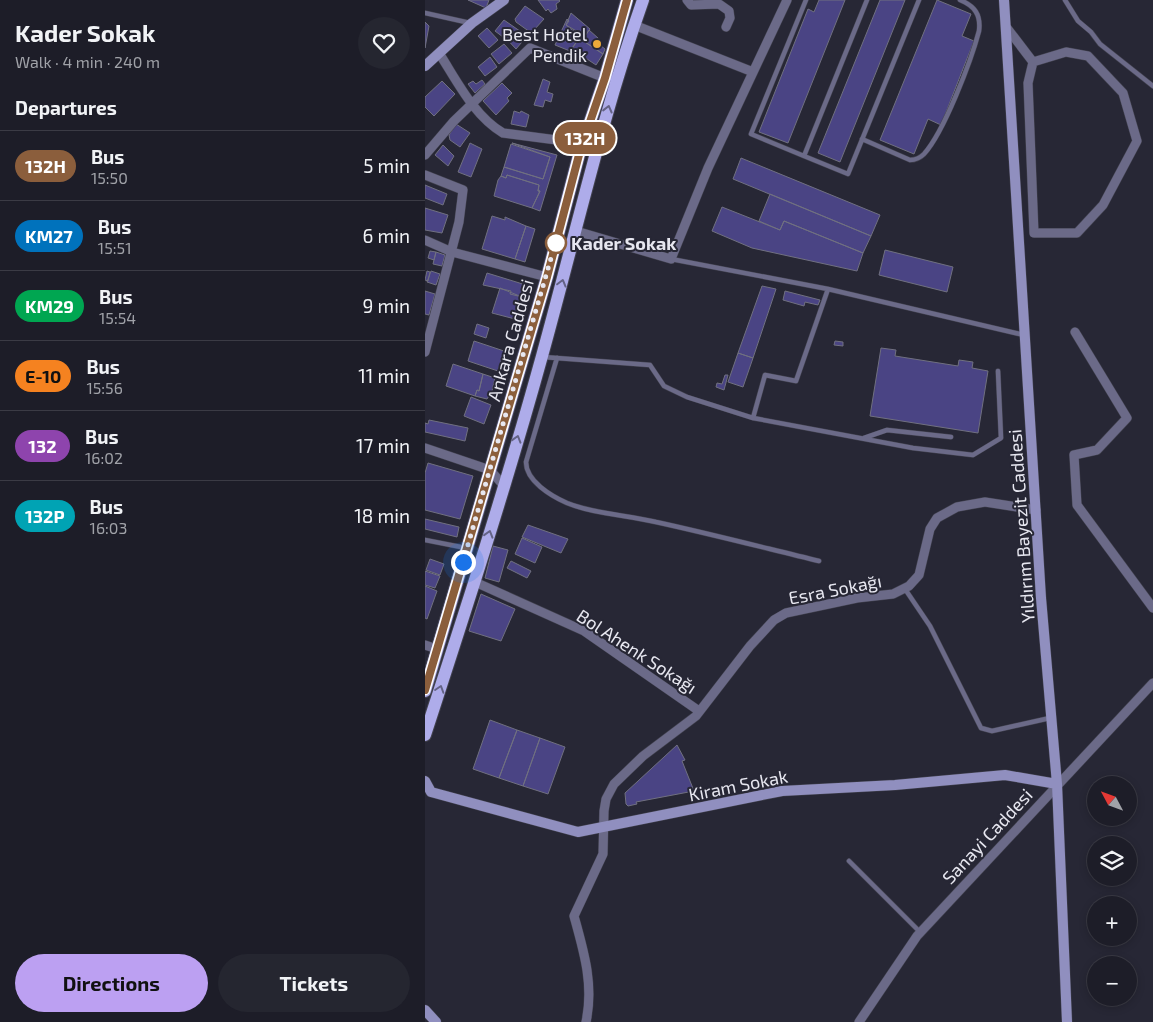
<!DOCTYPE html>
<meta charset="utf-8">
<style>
body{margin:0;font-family:"Exo 2",sans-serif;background:#252630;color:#f1f3f6;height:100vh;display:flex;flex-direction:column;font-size:19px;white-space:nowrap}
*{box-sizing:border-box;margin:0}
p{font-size:16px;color:#a0a2a8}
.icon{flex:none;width:28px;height:28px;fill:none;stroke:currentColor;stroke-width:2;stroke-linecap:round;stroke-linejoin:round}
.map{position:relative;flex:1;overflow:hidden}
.drawer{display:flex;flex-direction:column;background:#1d1d28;width:425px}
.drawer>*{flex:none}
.badge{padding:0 10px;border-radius:16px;font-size:18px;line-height:32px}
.needle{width:32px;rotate:311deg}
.fabs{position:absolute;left:662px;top:776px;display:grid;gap:10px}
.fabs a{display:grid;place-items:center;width:50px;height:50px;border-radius:50%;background:#1d1d28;box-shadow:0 2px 8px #0003,0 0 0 1px #3b3b45;font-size:25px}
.you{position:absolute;width:25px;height:25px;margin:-12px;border:4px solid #fff;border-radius:50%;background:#1a73e8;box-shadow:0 0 0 8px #1a73e833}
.map>.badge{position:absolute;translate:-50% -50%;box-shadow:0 0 0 2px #fff}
h2{padding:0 15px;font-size:19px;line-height:45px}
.round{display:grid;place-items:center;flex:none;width:52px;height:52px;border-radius:26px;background:#252630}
.head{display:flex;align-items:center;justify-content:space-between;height:85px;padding:0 15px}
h1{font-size:24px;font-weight:700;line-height:38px}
.button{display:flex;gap:10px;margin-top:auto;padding:10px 15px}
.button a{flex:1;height:58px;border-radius:30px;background:#bca0f2;color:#111;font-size:20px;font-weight:700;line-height:58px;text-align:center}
.button a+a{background:#252630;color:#f1f3f6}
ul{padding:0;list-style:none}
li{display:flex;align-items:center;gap:15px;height:70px;padding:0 15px;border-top:1px solid #3b3b45}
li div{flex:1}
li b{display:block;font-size:19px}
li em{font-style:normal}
li .badge{min-width:55px;font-weight:700;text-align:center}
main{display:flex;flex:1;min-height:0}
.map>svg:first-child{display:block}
.building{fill:#4a4484;stroke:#707080}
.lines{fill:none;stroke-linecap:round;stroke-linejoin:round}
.lane-casing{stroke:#42424f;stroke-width:5.5}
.street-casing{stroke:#42424f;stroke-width:10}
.secondary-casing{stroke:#42424f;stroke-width:11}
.primary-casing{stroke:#42424f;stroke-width:14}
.lane{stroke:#6b6a88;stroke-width:4.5}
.street{stroke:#6b6a88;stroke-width:9}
.secondary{stroke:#908fbf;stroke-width:10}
.primary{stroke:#aeacea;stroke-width:12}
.oneway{stroke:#646386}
.line-casing{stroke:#fff;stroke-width:11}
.line{stroke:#8b5e3c;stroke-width:8}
.walk{stroke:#e7e7f0;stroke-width:5;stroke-dasharray:0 9}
.poi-dot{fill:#eca93a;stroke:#272735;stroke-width:2}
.stop-dot{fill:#fff;stroke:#8b5e3c;stroke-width:2.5}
.labels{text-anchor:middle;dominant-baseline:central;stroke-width:4;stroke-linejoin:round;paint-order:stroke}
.poi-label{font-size:18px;fill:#e7e7f0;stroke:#272735;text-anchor:end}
.stop-label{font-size:18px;font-weight:bold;fill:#e7e7f0;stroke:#272735;text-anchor:start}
.street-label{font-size:18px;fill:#e7e7f0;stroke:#272735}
</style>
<main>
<section class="drawer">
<div class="head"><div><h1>Kader Sokak</h1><p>Walk · 4 min · 240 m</p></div><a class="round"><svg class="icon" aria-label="heart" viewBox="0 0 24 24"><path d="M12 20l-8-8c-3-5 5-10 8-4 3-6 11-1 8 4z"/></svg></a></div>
<h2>Departures</h2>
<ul>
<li><span class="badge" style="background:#8b5e3c;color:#fff">132H</span><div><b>Bus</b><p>15:50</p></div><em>5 min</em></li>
<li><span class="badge" style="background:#0072bc;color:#fff">KM27</span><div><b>Bus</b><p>15:51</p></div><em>6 min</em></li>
<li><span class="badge" style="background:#00a651;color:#fff">KM29</span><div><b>Bus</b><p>15:54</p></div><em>9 min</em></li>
<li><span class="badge" style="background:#f58220;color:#111">E-10</span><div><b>Bus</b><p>15:56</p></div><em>11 min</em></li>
<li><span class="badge" style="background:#8e44ad;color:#fff">132</span><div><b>Bus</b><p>16:02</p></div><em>17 min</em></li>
<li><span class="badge" style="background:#00a3b4;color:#fff">132P</span><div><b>Bus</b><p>16:03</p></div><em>18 min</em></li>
</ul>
<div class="button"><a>Directions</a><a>Tickets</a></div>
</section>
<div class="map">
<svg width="728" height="1022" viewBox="0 0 728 1022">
<rect width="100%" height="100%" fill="#272735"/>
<path class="building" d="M 43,0 L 64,0 L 61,8 Z
M 113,0 L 134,0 L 135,1 L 131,4 L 132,9 L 126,13 L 123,9 L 121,11 Z
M 394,0 L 420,0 L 363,143 L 334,132 L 383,9 L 389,12 Z
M 455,0 L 480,0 L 415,162 L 393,153 Z
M 512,0 L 546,14 L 537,36 L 549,41 L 516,125 L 503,119 L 489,154 L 455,140 Z
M 100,6 L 119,19 L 109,30 L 111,32 L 109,35 L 91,22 L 90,19 Z
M 146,13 L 165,29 L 160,36 L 141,25 Z
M 142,19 L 144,21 L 141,25 L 150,32 L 152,30 L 160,36 L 164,30 L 173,38 L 171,42 L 180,49 L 178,54 L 154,38 L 145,51 L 130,45 Z
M 79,20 L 102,36 L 91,49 L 79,36 L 78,37 L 70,31 Z
M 0,22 L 4,26 L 0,48 Z
M 62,28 L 73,40 L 64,48 L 53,36 Z
M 154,38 L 178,54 L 171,65 L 147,49 Z
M 79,44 L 87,53 L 74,64 L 66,54 Z
M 65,57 L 72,67 L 60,76 L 53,67 Z
M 118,79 L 125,82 L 122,92 L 128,94 L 126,102 L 120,100 L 118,107 L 109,105 Z
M 57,80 L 60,84 L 50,93 L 43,84 L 48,81 L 51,84 Z
M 17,81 L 30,94 L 9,116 L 0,107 L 0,97 Z
M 77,83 L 87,93 L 82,98 L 84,101 L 71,115 L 58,101 Z
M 89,111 L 95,113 L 96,111 L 104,115 L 101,127 L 86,124 Z
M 31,124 L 45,133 L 35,147 L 25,140 L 24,135 Z
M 45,143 L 57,149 L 46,177 L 33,172 Z
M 87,143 L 132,155 L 115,211 L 107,208 L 115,191 L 113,191 L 114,185 L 82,175 L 81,178 L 76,176 L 79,167 L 118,179 L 125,157 Z
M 86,144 L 125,157 L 118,179 L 79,167 Z
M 18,145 L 29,156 L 23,166 L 10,155 Z
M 316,158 L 455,215 L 446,236 L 308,179 Z
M 82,175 L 114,185 L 113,191 L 115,191 L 107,208 L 69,196 L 73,180 L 76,176 L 81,178 Z
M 0,185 L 22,194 L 18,205 L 0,198 Z
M 345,194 L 446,236 L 438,253 L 359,221 L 355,230 L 334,221 Z
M 297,207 L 355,230 L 359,221 L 438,253 L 432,271 L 327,248 L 287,231 Z
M 0,208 L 23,215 L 17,233 L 0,230 Z
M 67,216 L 80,220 L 80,217 L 101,226 L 90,259 L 57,249 Z
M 101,226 L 110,229 L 100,262 L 90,259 Z
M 460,250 L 528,267 L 522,292 L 454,275 Z
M 5,251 L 11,252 L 9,260 L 3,258 Z
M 11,252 L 20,255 L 17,266 L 8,264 Z
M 2,271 L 5,272 L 3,281 L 0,280 Z
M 6,271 L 15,274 L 11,285 L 2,282 Z
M 62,273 L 101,285 L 97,297 L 85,294 L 86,291 L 58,285 Z
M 337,286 L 351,289 L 328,358 L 313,353 Z
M 75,288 L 97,297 L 90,319 L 67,313 Z
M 0,291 L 10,294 L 4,315 L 0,314 Z
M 360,291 L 395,300 L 393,305 L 380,302 L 379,306 L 358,300 Z
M 52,324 L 64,328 L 61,338 L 49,334 Z
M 49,341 L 79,351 L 73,371 L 43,361 Z
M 410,341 L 418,342 L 418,346 L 409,345 Z
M 456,348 L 471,350 L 470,356 L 533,366 L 534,360 L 548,362 L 547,368 L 563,371 L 553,433 L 445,416 Z
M 313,353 L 328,358 L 318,387 L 303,382 Z
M 28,364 L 58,374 L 54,391 L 52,390 L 50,396 L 21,386 Z
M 58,374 L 70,378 L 67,391 L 62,399 L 50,396 L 52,390 L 54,391 Z
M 300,375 L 303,375 L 299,390 L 291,387 L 292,383 L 297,384 Z
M 46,397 L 66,405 L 59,424 L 39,416 Z
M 4,420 L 43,428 L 40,441 L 0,432 L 0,423 L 3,424 Z
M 3,463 L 48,476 L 35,519 L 0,510 L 0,473 Z
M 0,519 L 34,527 L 32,537 L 0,529 Z
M 103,525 L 143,539 L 136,553 L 97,537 Z
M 97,538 L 117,547 L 110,563 L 90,554 Z
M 68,546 L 83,550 L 74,582 L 60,578 Z
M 5,559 L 19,564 L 15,575 L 1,570 Z
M 86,561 L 106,571 L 102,578 L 82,568 Z
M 0,571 L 15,576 L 10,588 L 0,585 Z
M 0,586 L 12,591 L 2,619 L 0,618 Z
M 56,594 L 90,609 L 76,641 L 44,631 Z
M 65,720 L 92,730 L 74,778 L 48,769 Z
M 92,730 L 115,738 L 98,786 L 74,778 Z
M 115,738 L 140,747 L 123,794 L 98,786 Z
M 252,745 L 260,760 L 257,761 L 269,791 L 211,802 L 212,804 L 203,806 L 201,804 L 200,793 Z"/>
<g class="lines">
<g class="lane-casing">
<path id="lane" d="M 381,0 L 326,134 L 379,156 L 442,0
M 640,0 L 653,21 L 666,32 L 675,44 L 728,86
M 0,13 L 45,23
M 437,139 L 485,160 C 490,160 495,158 499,154 C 519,132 546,61 554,31 C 556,15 550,6 535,0
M 379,156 L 423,174 L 494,0
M 246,259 L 403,289 L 599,335
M 118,357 L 225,365 L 239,386 L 262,397 L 328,418 L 488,448 L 548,455 L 576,438 L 573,371
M 132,358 L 101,462 C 101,481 126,496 142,503 C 169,514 203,515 231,522 C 286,534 340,548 394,561
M 328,418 L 340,375 L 371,381 L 403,289
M 439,438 L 462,430 L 526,437
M 0,540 L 41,548
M 480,589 L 505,626 L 556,728 L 567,731 L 625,718
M 424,861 L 495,932"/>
</g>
<g class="street-casing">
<path id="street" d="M 262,0 L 266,5 L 294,4 L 304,11 L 305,18 L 301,27
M 209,25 L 328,72
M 582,28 L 608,62
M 641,52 L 663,56 L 698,93 L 712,141 L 678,205 L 652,233 L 609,233 L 603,83 L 608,62 Z
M 14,53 C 32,81 49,116 78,133 L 147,142
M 0,155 L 29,121 L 105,48 L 180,78
M 0,175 L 38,190 L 34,222 L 0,352
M 151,231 L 246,259 L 283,168 L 362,0
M 0,240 L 27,252 L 122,277
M 650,332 L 702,418 L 672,450 L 649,455 L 652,505 L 728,608
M 0,448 L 65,470 L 79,486
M 50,582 L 159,631 L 274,711
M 0,645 L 12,649
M 161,1022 C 169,985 159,952 149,916 L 178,854 L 179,811 L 181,799 L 189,784 L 218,756 L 271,716 L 325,646 L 349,620 L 361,613 L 432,598 L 468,594 L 484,586 L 494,575 L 505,529 L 512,518 L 532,507 L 560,502 L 611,510
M 434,1022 L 492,936 L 728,683"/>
</g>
<g class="secondary-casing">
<path id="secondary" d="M 579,0 L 616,598 L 632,784 L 642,1022
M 0,66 L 47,23 L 79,0
M 0,781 L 6,792
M 6,792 L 153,832 L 357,791 L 470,785 L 580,775 L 632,784
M 0,1010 L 11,1022"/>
</g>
<g class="primary-casing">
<path id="primary" d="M 0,691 L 122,277 L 155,151 L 180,78 L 202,0
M 0,735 C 41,609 82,483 117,356 C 150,237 177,116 218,0"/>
</g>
<use href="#lane" class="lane"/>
<use href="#street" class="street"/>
<use href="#secondary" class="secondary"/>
<use href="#primary" class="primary"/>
</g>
<defs><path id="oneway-chevron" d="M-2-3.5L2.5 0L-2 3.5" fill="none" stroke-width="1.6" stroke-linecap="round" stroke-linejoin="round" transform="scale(1.25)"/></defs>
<g class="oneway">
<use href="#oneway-chevron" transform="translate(183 109) rotate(-76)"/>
<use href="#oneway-chevron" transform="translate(137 283) rotate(-75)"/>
<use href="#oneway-chevron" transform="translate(92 439) rotate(-73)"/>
<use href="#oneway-chevron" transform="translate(64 534) rotate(-73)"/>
<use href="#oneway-chevron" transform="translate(15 689) rotate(-72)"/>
</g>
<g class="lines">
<g class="line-casing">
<path id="line" d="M 0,690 L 122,277 L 155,151 L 180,78 L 202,0"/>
</g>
<use href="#line" class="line"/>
<path class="walk" d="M 38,562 L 131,241 L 131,243"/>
</g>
<circle class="poi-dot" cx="172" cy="44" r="5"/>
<circle class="stop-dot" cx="131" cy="243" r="10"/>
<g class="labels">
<g class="poi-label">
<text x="162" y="34">Best Hotel<tspan x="162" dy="21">Pendik</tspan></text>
</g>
<g class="stop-label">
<text x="146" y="243">Kader Sokak</text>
</g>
<g class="street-label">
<text transform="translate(85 340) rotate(-74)">Ankara Caddesi</text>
<text transform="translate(596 526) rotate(-94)">Yıldırım Bayezit Caddesi</text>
<text transform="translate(410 589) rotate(-11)">Esra Sokağı</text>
<text transform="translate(212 651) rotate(33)">Bol Ahenk Sokağı</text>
<text transform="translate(313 785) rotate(-11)">Kiram Sokak</text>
<text transform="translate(562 836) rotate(-47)">Sanayi Caddesi</text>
</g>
</g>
</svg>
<div class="fabs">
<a><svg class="needle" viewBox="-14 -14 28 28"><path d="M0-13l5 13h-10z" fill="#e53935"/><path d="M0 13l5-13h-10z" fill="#a0a2a8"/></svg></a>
<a><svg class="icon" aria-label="layers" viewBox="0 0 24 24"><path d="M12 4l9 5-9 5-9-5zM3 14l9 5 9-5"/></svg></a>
<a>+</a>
<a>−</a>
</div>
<div class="you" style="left:38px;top:562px"></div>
<b class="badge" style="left:160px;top:138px;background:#8b5e3c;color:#fff">132H</b>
</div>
</main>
